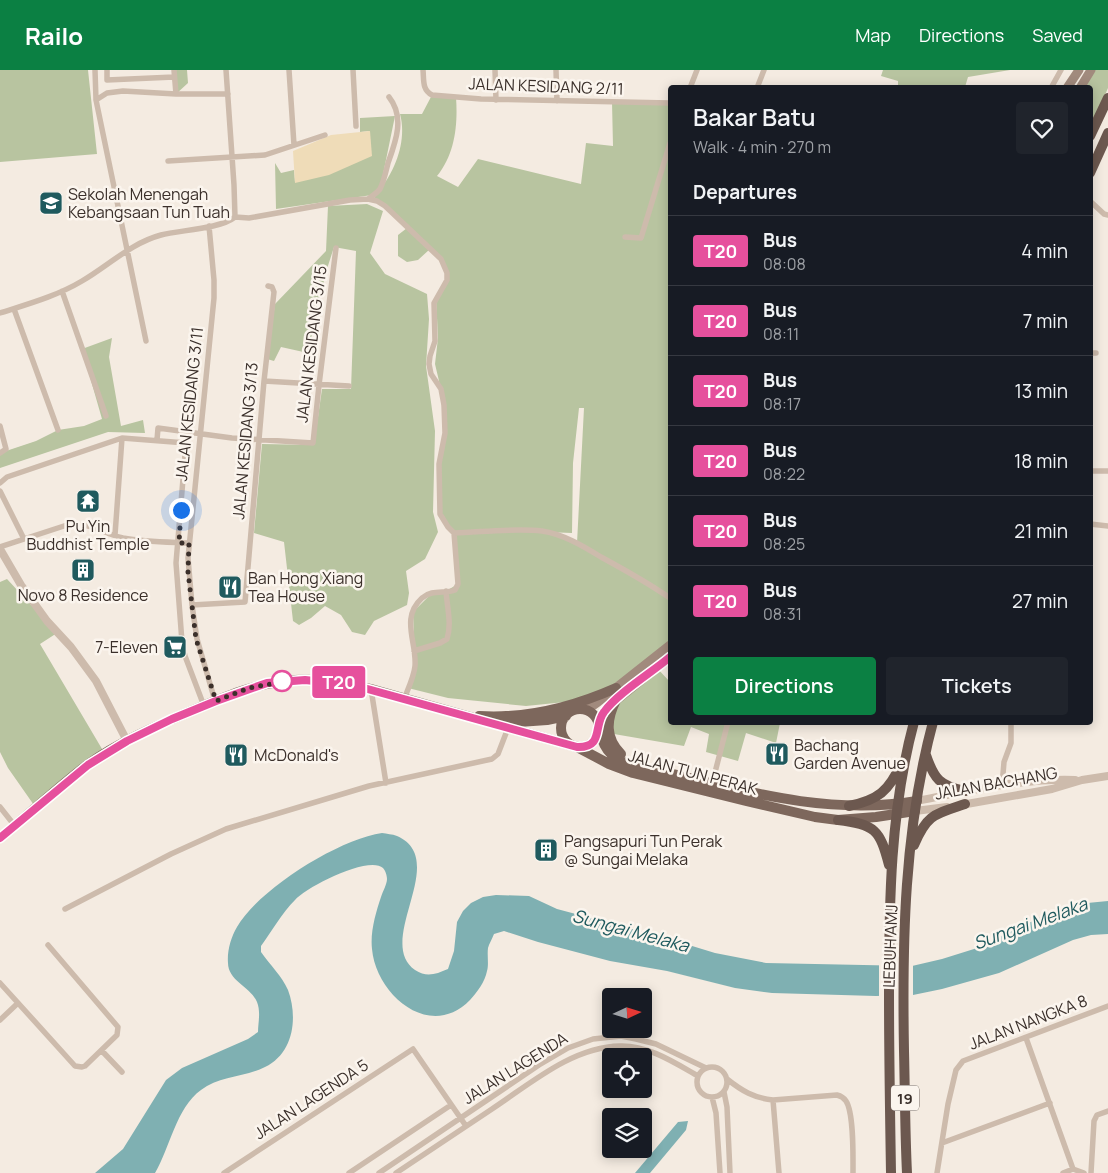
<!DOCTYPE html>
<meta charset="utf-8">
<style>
body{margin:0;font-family:Manrope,sans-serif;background:#20242c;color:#f1f3f6;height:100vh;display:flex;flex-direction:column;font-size:19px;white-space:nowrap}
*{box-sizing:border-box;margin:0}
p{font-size:16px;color:#9ea1a6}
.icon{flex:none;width:28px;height:28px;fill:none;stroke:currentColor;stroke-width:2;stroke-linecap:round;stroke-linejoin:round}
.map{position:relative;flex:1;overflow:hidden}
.drawer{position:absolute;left:668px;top:15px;width:425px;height:640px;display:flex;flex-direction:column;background:#171b24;border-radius:5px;box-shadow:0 2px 12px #0003}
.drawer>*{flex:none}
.badge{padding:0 10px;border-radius:4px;font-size:18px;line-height:32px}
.needle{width:32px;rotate:86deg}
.buttons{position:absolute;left:602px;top:918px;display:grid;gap:10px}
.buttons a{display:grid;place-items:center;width:50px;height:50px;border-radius:5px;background:#171b24;box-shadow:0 2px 12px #0003;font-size:25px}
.you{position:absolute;width:25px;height:25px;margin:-12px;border:4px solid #fff;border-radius:50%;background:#1a73e8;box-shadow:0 0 0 8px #1a73e833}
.map>.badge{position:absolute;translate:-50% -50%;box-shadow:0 0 0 2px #fff}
h2{padding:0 25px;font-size:19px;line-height:45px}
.round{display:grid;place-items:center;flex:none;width:52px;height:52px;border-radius:5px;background:#20242c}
.overview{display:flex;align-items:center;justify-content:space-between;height:85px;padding:0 25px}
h1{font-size:24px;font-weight:600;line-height:38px}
.action{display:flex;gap:10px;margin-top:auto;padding:10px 25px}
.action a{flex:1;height:58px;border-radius:5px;background:#0b8043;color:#fff;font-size:20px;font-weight:600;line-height:58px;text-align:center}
.action a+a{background:#20242c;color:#f1f3f6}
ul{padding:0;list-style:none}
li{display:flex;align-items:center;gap:15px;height:70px;padding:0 25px;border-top:1px solid #363941}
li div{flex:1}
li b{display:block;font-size:19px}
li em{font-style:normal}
li .badge{min-width:55px;font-weight:700;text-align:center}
header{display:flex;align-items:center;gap:30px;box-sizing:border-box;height:70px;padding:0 25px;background:#0b8043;color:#fff}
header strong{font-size:24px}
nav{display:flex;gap:28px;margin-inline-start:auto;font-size:18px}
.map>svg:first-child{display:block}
.green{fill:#b8c4a0;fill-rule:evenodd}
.sand{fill:#efdcb8}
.water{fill:#7fb0b2}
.pier{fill:#f4ebe1}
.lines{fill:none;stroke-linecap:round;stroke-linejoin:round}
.minor{stroke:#cdbbac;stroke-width:5.5}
.tertiary{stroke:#cdbbac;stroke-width:8}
.secondary{stroke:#a18a7d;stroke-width:9}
.primary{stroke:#7d675c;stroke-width:10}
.trunk{stroke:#6c584f;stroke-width:10}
.line-casing{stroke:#fff;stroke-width:11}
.line{stroke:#e6509d;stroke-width:8}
.walk{stroke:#3b302b;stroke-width:5;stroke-dasharray:0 9}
.stop-dot{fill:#fff;stroke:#e6509d;stroke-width:2.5}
.labels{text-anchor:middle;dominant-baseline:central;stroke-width:5;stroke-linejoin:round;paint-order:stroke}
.shield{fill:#fbf5ee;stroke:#756b66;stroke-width:1}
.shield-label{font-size:15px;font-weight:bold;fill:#3b302b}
.street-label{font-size:16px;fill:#3b302b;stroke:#fbf5ee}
.poi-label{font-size:16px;fill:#3b302b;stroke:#fbf5ee;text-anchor:start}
.water-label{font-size:18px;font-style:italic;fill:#1f5a5e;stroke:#fbf5ee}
</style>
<header>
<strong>Railo</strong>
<nav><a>Map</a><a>Directions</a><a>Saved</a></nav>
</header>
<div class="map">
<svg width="1108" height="1103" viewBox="0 0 1108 1103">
<rect width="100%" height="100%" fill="#f4ebe1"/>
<path class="green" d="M 0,0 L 88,0 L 97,84 L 0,92 Z
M 174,0 L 187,0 L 188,13 L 176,24 Z
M 883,0 L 1010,0 L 968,7 L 965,17 L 898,18 L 898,11 L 881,6 Z
M 1093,0 L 1108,0 L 1108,18 L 1090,60 L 1090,18 L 1081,18 Z
M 432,25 L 456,27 C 458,55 455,84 437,106 L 458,117 L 478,89 L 581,114 L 586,73 L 613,76 L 612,32 L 670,33 L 670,587 L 657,598 L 670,612 L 670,652 L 780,653 L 776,673 L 746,663 L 738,691 L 706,682 L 709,664 L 691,657 L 684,676 L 608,663 L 611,641 L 604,628 L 526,636 L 448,628 L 408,618 L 415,594 L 413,542 L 431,524 L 446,521 L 458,514 L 454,463 L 440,444 L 439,394 L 445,363 L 439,311 L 435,294 L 438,268 L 436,228 L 447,210 L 441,189 L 430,179 L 418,190 L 407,192 L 398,186 L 398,165 L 407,158 L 372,125 L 276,139 L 275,93 L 281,103 L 294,100 L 295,112 L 370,61 L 360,62 L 360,48 L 395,46 L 380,119 C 396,100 407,69 400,44 L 422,44 ZM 579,338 L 584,338 L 577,473 L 546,462 L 572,463 L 573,393 Z
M 367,134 L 383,141 L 370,183 L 385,204 L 427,224 L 429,249 L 426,296 L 435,361 L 433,442 L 438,462 L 425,489 L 406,501 L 409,523 L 407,535 L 374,551 L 365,565 L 352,562 L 341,545 L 325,536 L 311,548 L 299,555 L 293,551 L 284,472 L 254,463 L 262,374 L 314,375 L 322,319 L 351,319 L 356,181 L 334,177 L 326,202 L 308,283 L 281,277 L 274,291 L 267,289 L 275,234 L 326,181 L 328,136 Z
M 112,268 L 109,287 L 121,356 L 143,350 L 145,363 L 108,362 L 0,398 L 0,383 L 36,371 L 58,360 L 84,356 L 102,349 L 82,279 Z
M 7,509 L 57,563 L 40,574 L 105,684 L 36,738 L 8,698 L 0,682 L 0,512 Z"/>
<path class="sand" d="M 370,61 L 372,86 L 329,105 L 295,113 L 293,81 L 331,65 Z"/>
<path class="water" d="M 382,763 C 387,764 392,764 397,766 C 451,790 374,871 415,900 C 427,908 436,904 448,899 L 454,881 L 457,852 L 463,841 L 471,833 L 483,827 L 496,825 L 529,826 L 557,839 L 666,868 L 715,883 L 766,893 L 912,896 L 942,889 L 974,879 L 1058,839 L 1077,834 L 1108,831 L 1108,864 L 1091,865 L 1073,870 L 999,903 L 942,919 L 913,925 L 876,926 L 772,923 L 735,918 L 667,901 L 610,891 L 538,872 L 504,861 L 494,864 C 492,869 489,874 488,878 C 487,886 489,894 487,901 C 485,912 477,922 470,930 C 430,971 376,925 372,879 C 370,862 376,842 381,827 C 383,821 387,814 387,809 C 387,805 385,800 383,798 C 369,785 306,817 295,830 C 282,843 272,861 261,876 L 261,882 C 270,895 282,906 288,920 C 298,947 294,983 265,997 C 245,1007 219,1006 201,1020 C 176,1038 170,1078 155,1103 L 95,1103 L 123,1079 L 166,1010 L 182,998 L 248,969 L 258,962 C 258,953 261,942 257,932 C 251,917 228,911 228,893 C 227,881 231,867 237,857 C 259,819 339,769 382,763 Z
M 688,1051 L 686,1060 L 650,1103 L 635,1103 L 678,1052 Z"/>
<path class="pier" d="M 879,892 L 913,893 L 913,928 L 879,928 Z"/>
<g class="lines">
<path class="minor" d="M 95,0 L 96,30 L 146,271
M 107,0 L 107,10 L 174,7
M 174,0 L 176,24
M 226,0 L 234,115 L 235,147
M 289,0 L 294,75
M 353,0 L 356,56
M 423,0 C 424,10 422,20 432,25 L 481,29 L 670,33
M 495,0 L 496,30
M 556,0 L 557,31
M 690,18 L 697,0
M 757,18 L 764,0
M 1051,18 L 1061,0
M 96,30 L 107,23 L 123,21 L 176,24 L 228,24
M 168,91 L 265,85 L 325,65
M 368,129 C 372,126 377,123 380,119 C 384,111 386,101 388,93 C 396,71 405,47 389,27
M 1090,131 L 1104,144 L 1108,145
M 209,156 L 214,210 L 214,228 L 188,488 L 192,535 L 197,569 L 215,631
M 625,167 L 641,168 L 670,73
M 62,221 L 106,346
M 14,239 L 58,360
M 0,243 C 28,234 57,226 82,211 C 108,196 131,173 161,165 C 180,160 220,159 235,147 L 249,148 L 350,130 L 368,129 L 377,131 L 385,136 L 441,189 L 447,203 L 447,210 L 434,233 L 435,271 L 430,286 L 429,294 L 431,304 L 441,319 L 444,335 L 445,363 L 439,394 L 440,444 L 448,457 L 454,463 L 458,514 L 455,520 C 445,524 432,519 422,528 C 400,548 417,572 415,596 C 414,607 408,619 404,629
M 1090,283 L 1096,283
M 264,311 L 349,316
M 0,356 L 6,379 L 0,383
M 157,370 L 158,358 L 232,368 L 313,373 L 319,315 L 336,178
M 1090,401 L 1108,401
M 0,413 L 7,407 L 122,368 L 186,373 L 176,493 L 182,572 L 185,586 L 204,636
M 0,421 L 24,469
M 1090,454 L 1108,456
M 454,463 C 483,462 513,458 542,461 C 563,464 583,476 601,487 C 625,500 648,513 670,528
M 115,465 L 122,368
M 0,477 L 67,455 C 93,452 100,463 123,468 C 145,472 167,472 189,473
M 192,535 L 245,532 L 264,311 L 274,222 L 272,217 L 268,216
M 414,581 L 440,573 L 447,569 C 452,554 447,537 446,521
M 371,619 L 386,713
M 712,714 L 728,652
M 1002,716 L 1004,692 L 1011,673 L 1011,652
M 0,737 L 15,756
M 65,839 L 171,784 L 226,759 L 369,716 L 492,689 L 498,684 L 508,658
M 0,913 L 75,996 L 82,997 L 85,996 L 117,965 L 118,957 L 48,875
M 0,950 L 18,933
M 1026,968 L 1073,1099
M 102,981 L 122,1002
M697 1012a15 15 0 1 1 30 0a15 15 0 1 1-30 0Z
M 727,1009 C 742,1021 754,1028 773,1030 L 837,1025 C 841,1026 844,1028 846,1031 C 854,1043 853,1087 853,1103
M 724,1022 L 727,1037 L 730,1103
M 712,1027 L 716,1043 L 720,1103
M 773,1030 L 779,1103
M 942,1073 L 1050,1033
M 1073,1099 L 1084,1103
M 224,1103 L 413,979 L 466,1056
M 349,1103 L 451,1035
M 379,1103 L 539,995 L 568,978 L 593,969 L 621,966 L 636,969 L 656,974 L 706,998
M 396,1103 C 428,1082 460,1060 492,1039 C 530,1014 572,977 620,976 C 648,975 675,993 698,1006
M 937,1103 L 948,1034 L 956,1000 L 963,991 L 1108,936
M 1063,1103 L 1073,1099
M 1091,1103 L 1094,1051 L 1097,1045 L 1108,1041"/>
<path class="tertiary" d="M 0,479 L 21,515 L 47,551 L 71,577 L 96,611 L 127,671
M 917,731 C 967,721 1024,708 1075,710
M 961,735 L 1052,719 L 1082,710 L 1108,706
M 915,741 L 947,737"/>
<path class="secondary" d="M 1067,18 L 1079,0
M 1080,18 L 1091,0
M 582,639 L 591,637 L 598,632 L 670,575
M 598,654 L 603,643 L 607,638 L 670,587"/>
<path class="primary" d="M 616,630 C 606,650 605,668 621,684
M561 658a19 19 0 1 1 38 0a19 19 0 1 1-38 0Z
M 479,646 C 527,649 573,637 616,618
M 503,653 L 547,650 L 566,646
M 599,658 C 601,668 604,678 612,685 C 628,698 654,700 673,704 C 755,724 833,745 917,731
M 0,768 C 29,744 57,718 87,695 C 119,672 156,656 191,641 C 222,628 251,615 285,611 C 314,607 343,612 371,619 L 577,677 L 609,694 L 633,703 L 746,731 L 815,747 L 838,750 L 876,747 L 915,741"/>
<path class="trunk" d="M 1090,66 L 1108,28
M 1090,103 L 1108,63
M 926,685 C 934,709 940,716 965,721
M 849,736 C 878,730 889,721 901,694
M 838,750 C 875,754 880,760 889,795
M 914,775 C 927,744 935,744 965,734
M 891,1103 C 890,1043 889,984 889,924 C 889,833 890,741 914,652
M 907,1103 C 905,1063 905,1022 904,981 C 902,871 904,760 933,652"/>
</g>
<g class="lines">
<g class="line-casing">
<path id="line" d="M 0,768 L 88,695 L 127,671 L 172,649 L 216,631 L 267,613 L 305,610 L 353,615 L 577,677 C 604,678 593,656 604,642 C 618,623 651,603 670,587"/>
</g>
<use href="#line" class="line"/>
<path class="walk" d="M 181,440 L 179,473 L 189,473 L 188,502 L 196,569 L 216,631 L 249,618 L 286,611 L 282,611"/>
</g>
<defs>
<g id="school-square" transform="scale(1.25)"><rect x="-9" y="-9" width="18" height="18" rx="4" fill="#1f5a5e" stroke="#fbf5ee"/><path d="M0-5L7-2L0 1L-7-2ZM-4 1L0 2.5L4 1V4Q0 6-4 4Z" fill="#fff"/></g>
<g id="temple-square" transform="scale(1.25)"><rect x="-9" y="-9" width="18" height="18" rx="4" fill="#1f5a5e" stroke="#fbf5ee"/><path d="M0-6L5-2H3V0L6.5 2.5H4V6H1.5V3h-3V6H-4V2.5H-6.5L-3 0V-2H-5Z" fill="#fff"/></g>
<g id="building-square" transform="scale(1.25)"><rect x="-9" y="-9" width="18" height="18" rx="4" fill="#1f5a5e" stroke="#fbf5ee"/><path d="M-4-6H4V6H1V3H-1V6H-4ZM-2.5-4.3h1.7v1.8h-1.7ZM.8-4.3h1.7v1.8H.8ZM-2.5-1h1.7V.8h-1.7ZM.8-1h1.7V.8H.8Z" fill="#fff"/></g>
<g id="restaurant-square" transform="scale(1.25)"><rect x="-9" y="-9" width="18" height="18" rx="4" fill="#1f5a5e" stroke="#fbf5ee"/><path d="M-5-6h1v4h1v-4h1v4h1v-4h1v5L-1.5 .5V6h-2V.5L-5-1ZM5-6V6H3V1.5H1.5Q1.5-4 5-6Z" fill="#fff"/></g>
<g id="supermarket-square" transform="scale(1.25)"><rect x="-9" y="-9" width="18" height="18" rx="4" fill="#1f5a5e" stroke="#fbf5ee"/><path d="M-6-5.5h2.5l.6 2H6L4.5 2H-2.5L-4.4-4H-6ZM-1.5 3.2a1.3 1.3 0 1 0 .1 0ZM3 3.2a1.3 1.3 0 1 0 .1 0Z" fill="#fff"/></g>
</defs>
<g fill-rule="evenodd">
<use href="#school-square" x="51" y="133"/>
<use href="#temple-square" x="88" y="431"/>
<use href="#building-square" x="83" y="500"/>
<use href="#restaurant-square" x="230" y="517"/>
<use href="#supermarket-square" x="175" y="577"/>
<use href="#restaurant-square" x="777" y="684"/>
<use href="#restaurant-square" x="236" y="685"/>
<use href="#building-square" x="546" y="780"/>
</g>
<circle class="stop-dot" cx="282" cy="611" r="10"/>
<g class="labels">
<rect class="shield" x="891" y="1015.5" width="28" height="25" rx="4"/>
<g class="shield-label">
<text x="905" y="1028">19</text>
</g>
<g class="street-label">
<text transform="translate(546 16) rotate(2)">JALAN KESIDANG 2/11</text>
<text transform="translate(311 274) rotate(-83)">JALAN KESIDANG 3/15</text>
<text transform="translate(189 334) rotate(-84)">JALAN KESIDANG 3/11</text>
<text transform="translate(245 371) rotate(-85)">JALAN KESIDANG 3/13</text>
<text transform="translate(693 702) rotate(15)">JALAN TUN PERAK</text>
<text transform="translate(996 713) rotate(-10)">JALAN BACHANG</text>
<text transform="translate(890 876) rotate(-88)">LEBUH AMJ</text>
<text transform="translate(1028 952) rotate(-21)">JALAN NANGKA 8</text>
<text transform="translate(515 998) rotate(-32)">JALAN LAGENDA</text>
<text transform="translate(311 1029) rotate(-33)">JALAN LAGENDA 5</text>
</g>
<g class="poi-label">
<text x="68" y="124">Sekolah Menengah<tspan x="68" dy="18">Kebangsaan Tun Tuah</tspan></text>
<text x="88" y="456" text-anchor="middle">Pu Yin<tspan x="88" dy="18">Buddhist Temple</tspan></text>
<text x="248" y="508">Ban Hong Xiang<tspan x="248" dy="18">Tea House</tspan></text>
<text x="83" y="525" text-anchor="middle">Novo 8 Residence</text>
<text x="158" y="577" text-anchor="end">7-Eleven</text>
<text x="794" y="675">Bachang<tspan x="794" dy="18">Garden Avenue</tspan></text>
<text x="254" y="685">McDonald's</text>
<text x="564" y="771">Pangsapuri Tun Perak<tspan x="564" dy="18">@ Sungai Melaka</tspan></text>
</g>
<g class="water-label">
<text transform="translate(1030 853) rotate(-20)">Sungai Melaka</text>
<text transform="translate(631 860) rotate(15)">Sungai Melaka</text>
</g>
</g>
</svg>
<div class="buttons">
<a><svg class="needle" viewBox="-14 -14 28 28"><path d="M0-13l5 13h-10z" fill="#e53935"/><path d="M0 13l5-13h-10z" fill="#9ea1a6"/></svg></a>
<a><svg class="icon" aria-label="locate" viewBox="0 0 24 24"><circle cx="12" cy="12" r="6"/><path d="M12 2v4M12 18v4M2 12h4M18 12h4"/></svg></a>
<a><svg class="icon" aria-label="layers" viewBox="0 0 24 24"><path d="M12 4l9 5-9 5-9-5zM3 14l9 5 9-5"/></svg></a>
</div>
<div class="you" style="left:181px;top:440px"></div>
<b class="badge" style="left:339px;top:612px;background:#e6509d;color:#fff">T20</b>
<section class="drawer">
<div class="overview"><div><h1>Bakar Batu</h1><p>Walk · 4 min · 270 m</p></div><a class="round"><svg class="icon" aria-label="heart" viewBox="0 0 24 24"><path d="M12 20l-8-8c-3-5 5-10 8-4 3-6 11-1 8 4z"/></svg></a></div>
<h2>Departures</h2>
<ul>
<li><span class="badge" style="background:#e6509d;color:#fff">T20</span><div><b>Bus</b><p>08:08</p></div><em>4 min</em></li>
<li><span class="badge" style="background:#e6509d;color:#fff">T20</span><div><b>Bus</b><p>08:11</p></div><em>7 min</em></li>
<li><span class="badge" style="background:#e6509d;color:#fff">T20</span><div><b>Bus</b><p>08:17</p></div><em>13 min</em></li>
<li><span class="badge" style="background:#e6509d;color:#fff">T20</span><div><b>Bus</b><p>08:22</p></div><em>18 min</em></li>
<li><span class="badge" style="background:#e6509d;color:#fff">T20</span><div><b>Bus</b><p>08:25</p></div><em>21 min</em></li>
<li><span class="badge" style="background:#e6509d;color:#fff">T20</span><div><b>Bus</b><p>08:31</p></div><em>27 min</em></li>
</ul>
<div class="action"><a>Directions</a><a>Tickets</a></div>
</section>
</div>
